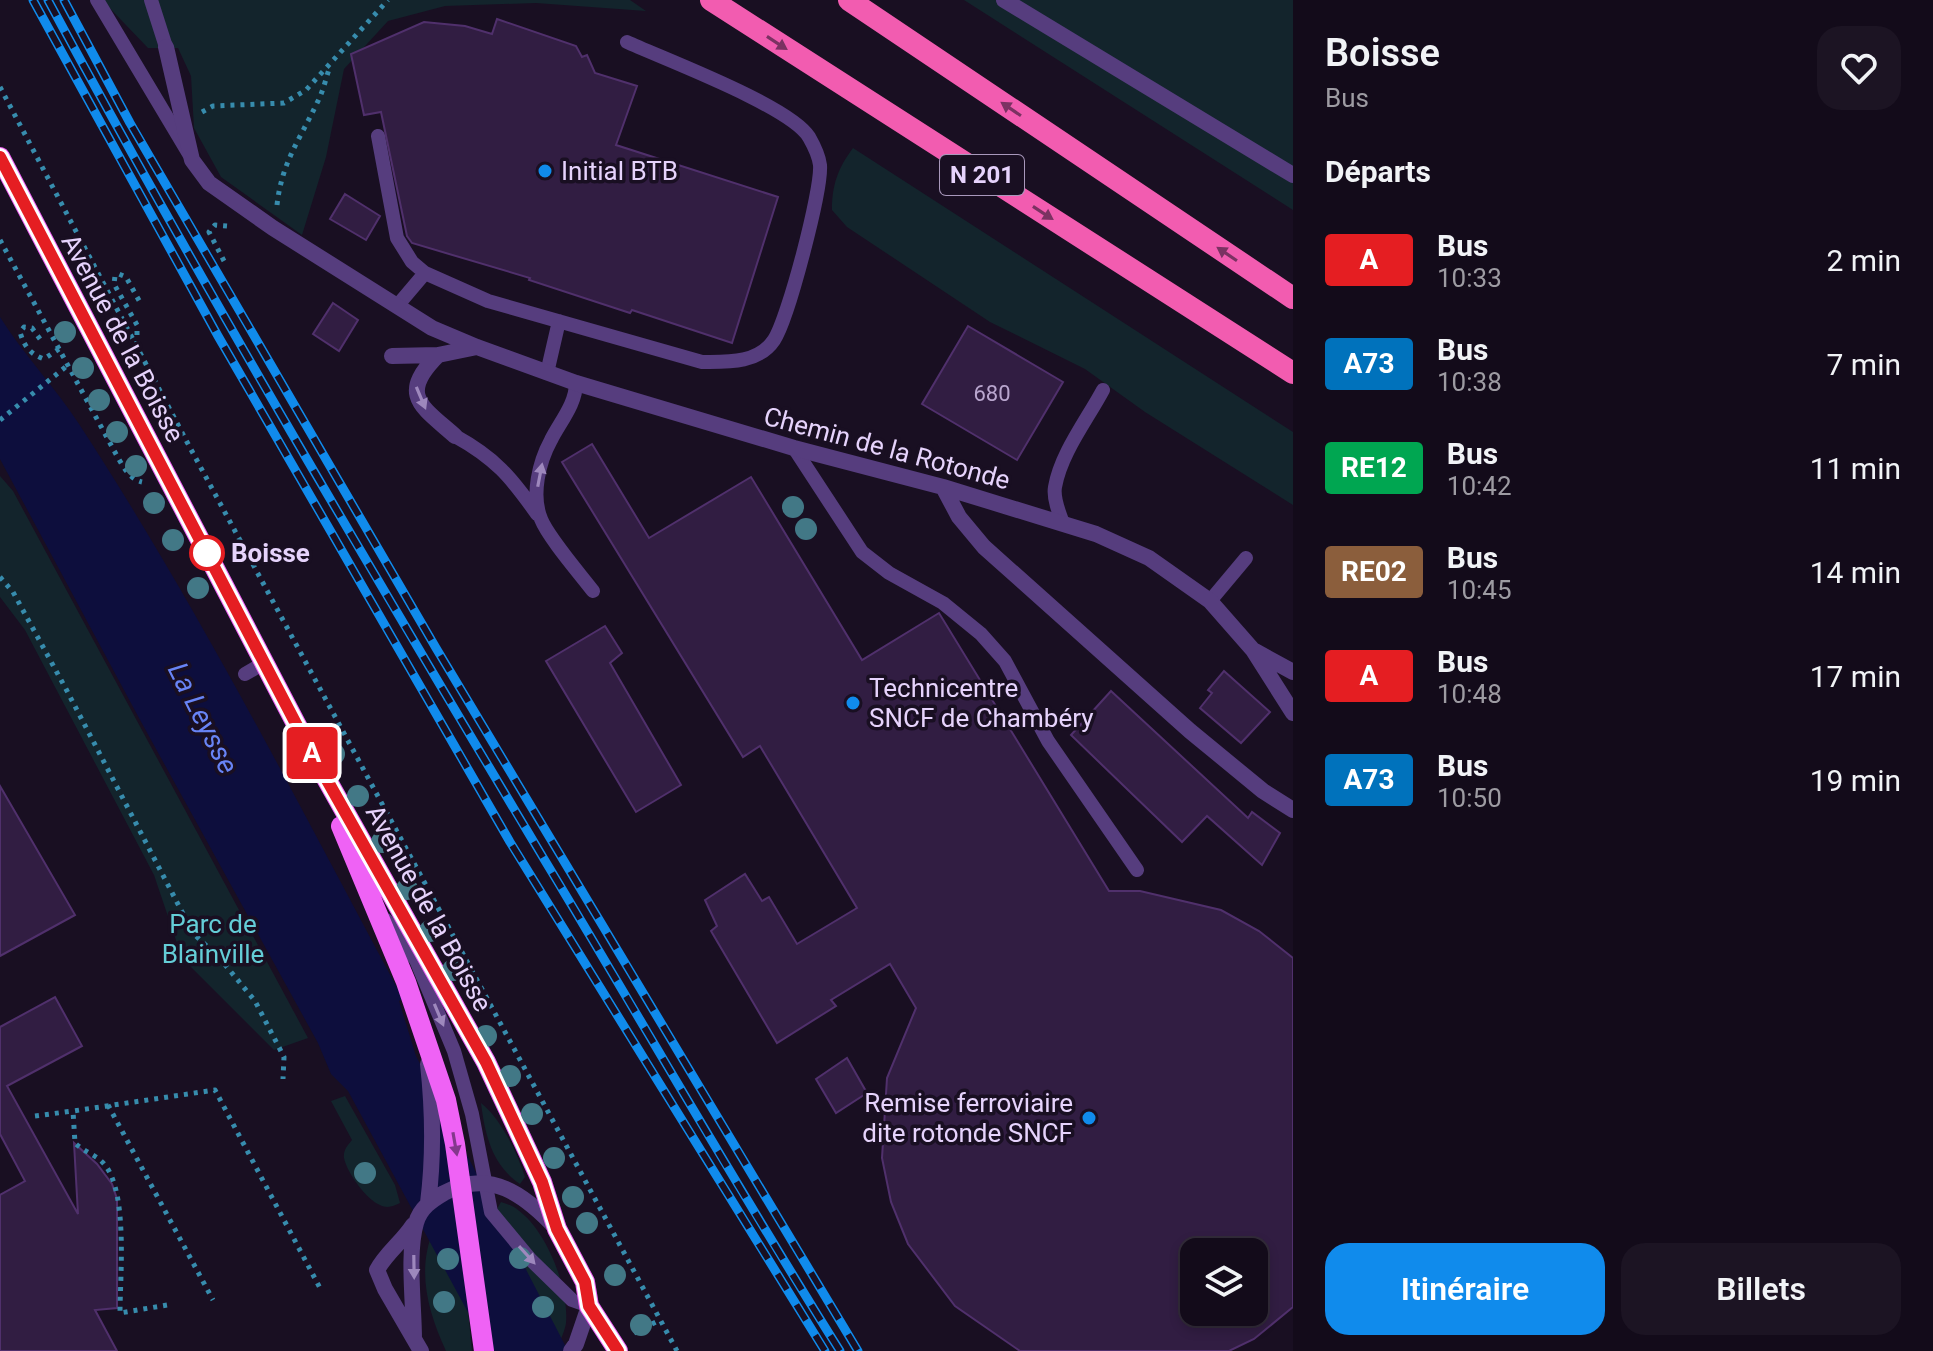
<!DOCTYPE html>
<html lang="fr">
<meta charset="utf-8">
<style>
body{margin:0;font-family:Roboto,sans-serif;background:#1c1423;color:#f1f3f6;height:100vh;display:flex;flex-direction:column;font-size:30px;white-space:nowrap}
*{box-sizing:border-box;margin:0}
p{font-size:26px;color:#9d9ba2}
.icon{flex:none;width:44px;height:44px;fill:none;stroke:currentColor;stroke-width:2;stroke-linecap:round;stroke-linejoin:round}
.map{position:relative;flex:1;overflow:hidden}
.panel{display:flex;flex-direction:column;background:#130b1a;width:640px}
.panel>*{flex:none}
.badge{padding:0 16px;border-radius:6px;font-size:28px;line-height:52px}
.controls{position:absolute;left:1180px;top:1238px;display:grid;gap:16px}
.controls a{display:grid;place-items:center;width:88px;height:88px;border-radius:16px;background:#130b1a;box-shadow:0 4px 12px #0003,0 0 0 2px #322b39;font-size:40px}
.map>.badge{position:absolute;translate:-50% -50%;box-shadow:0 0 0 4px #fff}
h2{padding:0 32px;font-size:30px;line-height:72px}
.round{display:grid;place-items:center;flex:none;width:84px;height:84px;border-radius:24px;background:#1c1423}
.overview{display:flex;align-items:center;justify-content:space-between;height:136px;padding:0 32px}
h1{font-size:38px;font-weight:600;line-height:60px}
.button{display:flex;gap:16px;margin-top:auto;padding:16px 32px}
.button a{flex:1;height:92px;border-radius:24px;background:#108bec;color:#fff;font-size:32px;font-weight:600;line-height:92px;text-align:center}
.button a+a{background:#1c1423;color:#f1f3f6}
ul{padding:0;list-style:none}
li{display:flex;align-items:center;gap:24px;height:104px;padding:0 32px}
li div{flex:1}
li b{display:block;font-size:30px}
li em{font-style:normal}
li .badge{min-width:88px;font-weight:700;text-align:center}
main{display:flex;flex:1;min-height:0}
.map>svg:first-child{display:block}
.green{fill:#13242c}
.water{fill:#0d0e3d}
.building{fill:#311d42;stroke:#50306c;stroke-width:2;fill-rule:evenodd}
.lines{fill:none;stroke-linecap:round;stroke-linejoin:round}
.path{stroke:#378cad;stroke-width:5;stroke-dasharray:4 6;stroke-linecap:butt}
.service{stroke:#563d7e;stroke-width:14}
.minor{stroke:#563d7e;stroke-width:16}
.primary{stroke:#ef62f5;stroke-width:20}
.trunk{stroke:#f25cb0;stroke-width:22}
.rail-casing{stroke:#108bec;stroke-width:9}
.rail{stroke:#190f22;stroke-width:6;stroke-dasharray:18;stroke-linecap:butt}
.tree{fill:#427886}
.oneway{fill:#7b3262}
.oneway2{fill:#9e88bd}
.oneway3{fill:#84388c}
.line-casing{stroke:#fff;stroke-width:18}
.line{stroke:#e51e22;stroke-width:12}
.poi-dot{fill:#108bec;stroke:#190f22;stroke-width:3}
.stop-dot{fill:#fff;stroke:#e51e22;stroke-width:4}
.labels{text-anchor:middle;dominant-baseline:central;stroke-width:7;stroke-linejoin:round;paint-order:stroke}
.number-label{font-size:22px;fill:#b9a6ce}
.shield{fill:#190f22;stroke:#a898bb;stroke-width:2}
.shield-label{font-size:24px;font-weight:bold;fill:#e6d3fc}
.poi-label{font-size:26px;fill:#e6d3fc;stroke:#190f22;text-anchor:start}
.street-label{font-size:26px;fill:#e6d3fc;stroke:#190f22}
.stop-label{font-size:26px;font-weight:bold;fill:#e6d3fc;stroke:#190f22;text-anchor:start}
.park-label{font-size:26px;fill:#64cdd7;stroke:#190f22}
.water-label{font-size:28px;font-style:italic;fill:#6884f5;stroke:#190f22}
</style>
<main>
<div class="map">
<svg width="1293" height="1351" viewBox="0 0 1293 1351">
<rect width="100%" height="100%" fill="#190f22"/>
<path class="green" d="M 102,0 L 630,0 L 646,11 L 536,3 L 445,6 L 388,21 L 344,69 L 326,157 L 302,235 L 221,177 L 194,128 L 191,76 L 178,48 L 148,48 Z
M 964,0 L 1293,0 L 1293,210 Z
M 853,148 L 1293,432 L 1293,505 L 1145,412 L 1085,369 L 990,322 L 847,227 L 832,210 C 832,185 838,168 853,148 Z
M 0,476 L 13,491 L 308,1038 L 274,1050 L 182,958 L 154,875 L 25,630 L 0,597 Z
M 345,1096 L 395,1185 L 400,1203 C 393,1206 388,1209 380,1205 C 367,1200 347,1173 344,1158 C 343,1150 348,1145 352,1140 L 331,1101 Z
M 481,1103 C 502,1120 517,1153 525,1177 L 520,1184 C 492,1165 485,1135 481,1103 Z
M 501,1202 C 507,1204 514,1206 518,1210 C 547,1231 569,1288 566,1323 C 565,1330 561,1339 558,1346 L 494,1214 Z
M 460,1228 L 472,1351 L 446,1351 C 428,1312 416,1270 434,1229 Z"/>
<path class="water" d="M 0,317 C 24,355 54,386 79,424 C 199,608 299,805 403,999 L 399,1001 L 416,1056 L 568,1351 L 489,1351 L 348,1091 L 331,1074 L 318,1043 L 139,718 L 0,459 Z"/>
<path class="building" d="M 497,19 L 576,46 L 582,57 L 587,55 L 595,73 L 637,86 L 616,145 L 778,197 L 732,343 L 632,310 L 630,313 L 529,280 L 530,278 L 412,243 L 407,236 L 381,112 L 364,115 L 351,54 L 424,22 L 465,26 L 492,34 Z
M 345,194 L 380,216 L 366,240 L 330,219 Z
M 333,303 L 358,320 L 339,351 L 313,334 Z
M 968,326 L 1063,382 L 1017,460 L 922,404 Z
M 592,444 L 649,538 L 751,477 L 862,660 L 939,613 L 1109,891 L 1140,891 L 1221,910 L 1259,931 L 1293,958 L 1293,1307 L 1254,1339 L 1229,1351 L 1020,1351 L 955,1306 L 908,1244 L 891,1202 L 882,1158 L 887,1078 L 916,1008 L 890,964 L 831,1000 L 836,1006 L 777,1043 L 711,931 L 717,926 L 705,900 L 745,874 L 762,901 L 769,897 L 797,944 L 857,908 L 760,746 L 743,757 L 562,462 ZM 1194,1252 L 1254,1252 L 1254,1312 L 1194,1312 Z
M 605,626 L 622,653 L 610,663 L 681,785 L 636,812 L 546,661 Z
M 1224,671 L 1270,712 L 1241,743 L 1200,708 L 1212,693 L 1208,690 Z
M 1111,691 L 1248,818 L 1252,812 L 1280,833 L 1262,865 L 1207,816 L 1182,842 L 1071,735 Z
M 0,786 L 75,915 L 0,956 Z
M 55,997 L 82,1046 L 7,1086 L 78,1214 L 74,1143 L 97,1164 L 112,1184 L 117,1199 L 117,1308 L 95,1310 L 117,1351 L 0,1351 L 0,1195 L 25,1181 L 0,1134 L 0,1027 Z
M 847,1058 L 867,1093 L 836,1113 L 816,1079 Z"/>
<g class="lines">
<path class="path" d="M 0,87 L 187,442 L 677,1351
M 202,112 L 213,106 L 284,103 L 306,90 L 388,0
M 277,205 C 282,162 299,141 317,103 C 323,92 326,78 330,66
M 0,240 L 117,456 C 123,466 129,479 142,482
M 224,261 L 209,232 L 215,225 L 227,226
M 40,339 L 32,328 L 24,327 L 20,332 C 24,346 30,354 44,359 L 59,349
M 137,345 L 137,325 L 114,284 L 115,276 L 119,274 L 126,277 L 141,304
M 0,420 L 68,365
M 0,577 L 13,592 L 66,689 L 193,933 L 222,961 L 255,1001 L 284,1057 L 283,1079
M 108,1105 L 213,1300
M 35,1116 L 73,1111
M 167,1305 L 120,1313 C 120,1276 128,1194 105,1165 C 97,1155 84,1152 75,1143 L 73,1111 L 215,1090 L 320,1288
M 634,1333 L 660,1320"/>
<path class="service" d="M 97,0 L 189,154
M 151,0 L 166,47
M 378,136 L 397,238 L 412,262 L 425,273 L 488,301 L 702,362 C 726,362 758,364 774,340 C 788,319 822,190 820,165 C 819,157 813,144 809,137 C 790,106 664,59 627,42
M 397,306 L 425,273
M 547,373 L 559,321
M 576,383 C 576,404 560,422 551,440 C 539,462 531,495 541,519 C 548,537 580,574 593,591
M 455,436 C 495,458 511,477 537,514
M 794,448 L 862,552 L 889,573 L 943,603 L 981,634 L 1005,661 L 1048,741 L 1137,870
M 1063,523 C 1059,513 1053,498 1055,487 C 1061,453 1087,420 1103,390
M 1210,601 L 1246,558
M 245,674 L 264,663
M 386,920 L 416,960 L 454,1051 L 472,1114 L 491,1212 L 530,1259 L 572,1300 L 589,1306"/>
<path class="minor" d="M 1004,0 L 1293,175
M 166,47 L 192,160 L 209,183 L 273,228 L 432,328 L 477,347 L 576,383 L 794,448 L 943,487 L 1096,534 L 1149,558 L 1210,601 L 1253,650 L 1293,713
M 438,355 C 398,395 421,406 455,436
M 392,356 L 438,355 L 477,347
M 943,487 L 959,517 L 984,547 L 1190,731 L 1263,791 L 1293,810
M 1255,651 L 1293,672
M 428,1203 C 434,1156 433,1110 428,1064
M 413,1225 C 402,1242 386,1253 377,1270 L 385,1289 L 414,1339
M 421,1351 L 414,1339 C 414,1306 407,1253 416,1223 C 420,1208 432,1200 444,1193 C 490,1168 525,1195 556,1228
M 571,1351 L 576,1344 L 589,1306"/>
<path class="primary" d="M 0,157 L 305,741 L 486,1062 L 542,1182 L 557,1229 L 585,1282 L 589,1306 L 618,1351
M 341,826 L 406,982 L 446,1100 L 455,1144 L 484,1351"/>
<path class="trunk" d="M 711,0 L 1293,373
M 849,0 L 1293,298"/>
<g class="rail-casing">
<path id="rail" d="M 33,0 L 218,336 L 510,842 L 825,1351
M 48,0 C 205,291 374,575 544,859 C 643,1023 738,1189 840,1351
M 64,0 L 130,123 L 436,648 L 858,1351"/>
</g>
<use href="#rail" class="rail"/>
</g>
<g class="tree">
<circle cx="65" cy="332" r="11"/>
<circle cx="83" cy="368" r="11"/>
<circle cx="99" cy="400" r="11"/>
<circle cx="117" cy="432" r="11"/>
<circle cx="136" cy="466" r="11"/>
<circle cx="154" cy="503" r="11"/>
<circle cx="793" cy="507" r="11"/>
<circle cx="806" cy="529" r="11"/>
<circle cx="173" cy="540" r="11"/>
<circle cx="198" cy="588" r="11"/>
<circle cx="334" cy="754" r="11"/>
<circle cx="358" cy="796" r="11"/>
<circle cx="382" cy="842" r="11"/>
<circle cx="407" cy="889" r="11"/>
<circle cx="430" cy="931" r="11"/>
<circle cx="453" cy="970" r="11"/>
<circle cx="486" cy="1036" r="11"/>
<circle cx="510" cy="1076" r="11"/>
<circle cx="532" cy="1114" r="11"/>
<circle cx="554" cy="1158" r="11"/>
<circle cx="365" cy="1173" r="11"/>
<circle cx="573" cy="1197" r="11"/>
<circle cx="587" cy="1223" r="11"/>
<circle cx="520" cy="1258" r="11"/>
<circle cx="448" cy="1259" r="11"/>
<circle cx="615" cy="1275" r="11"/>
<circle cx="444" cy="1302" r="11"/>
<circle cx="543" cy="1307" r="11"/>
<circle cx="641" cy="1325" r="11"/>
</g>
<defs><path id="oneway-solid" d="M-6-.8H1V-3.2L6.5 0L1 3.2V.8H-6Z" transform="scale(2)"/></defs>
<g class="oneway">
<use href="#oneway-solid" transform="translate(777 43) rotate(33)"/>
<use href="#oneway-solid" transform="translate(1011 109) rotate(-146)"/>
<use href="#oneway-solid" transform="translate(1043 213) rotate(33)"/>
<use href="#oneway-solid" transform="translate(1227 254) rotate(-146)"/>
</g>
<g class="oneway2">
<use href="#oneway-solid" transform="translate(421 398) rotate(67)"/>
<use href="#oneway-solid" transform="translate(540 475) rotate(-79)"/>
<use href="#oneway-solid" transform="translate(439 1015) rotate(67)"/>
<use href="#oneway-solid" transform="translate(527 1255) rotate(48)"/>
<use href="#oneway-solid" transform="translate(414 1267) rotate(89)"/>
</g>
<use class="oneway3" href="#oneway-solid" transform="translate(455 1144) rotate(80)"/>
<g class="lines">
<g class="line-casing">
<path id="line" d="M 0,157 L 305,741 L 486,1062 L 542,1182 L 557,1229 L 585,1282 L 589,1306 L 618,1351"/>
</g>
<use href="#line" class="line"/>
</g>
<g class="poi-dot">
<circle cx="545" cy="171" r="8"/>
<circle cx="853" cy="703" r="8"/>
<circle cx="1089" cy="1118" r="8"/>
</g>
<circle class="stop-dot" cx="207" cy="553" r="16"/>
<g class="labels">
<g class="number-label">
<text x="992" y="393">680</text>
</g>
<rect class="shield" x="940" y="155" width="84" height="40" rx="6"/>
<g class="shield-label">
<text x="982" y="175">N 201</text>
</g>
<g class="poi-label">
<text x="561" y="171">Initial BTB</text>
<text x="869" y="688">Technicentre<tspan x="869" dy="30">SNCF de Chambéry</tspan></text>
<text x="1073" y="1103" text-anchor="end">Remise ferroviaire<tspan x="1073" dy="30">dite rotonde SNCF</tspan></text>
</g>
<g class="street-label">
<text transform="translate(123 338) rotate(62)">Avenue de la Boisse</text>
<text transform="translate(887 448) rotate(15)">Chemin de la Rotonde</text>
<text transform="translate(429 908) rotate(61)">Avenue de la Boisse</text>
</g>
<g class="stop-label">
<text x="231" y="553">Boisse</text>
</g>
<g class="park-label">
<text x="213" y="924">Parc de<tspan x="213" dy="30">Blainville</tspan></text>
</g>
<g class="water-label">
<text transform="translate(203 718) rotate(63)">La Leysse</text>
</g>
</g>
</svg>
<div class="controls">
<a><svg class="icon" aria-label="layers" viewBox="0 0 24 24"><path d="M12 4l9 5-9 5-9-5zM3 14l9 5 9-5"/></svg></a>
</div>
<b class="badge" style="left:312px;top:753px;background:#e51e22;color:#fff">A</b>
</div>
<section class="panel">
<div class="overview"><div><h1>Boisse</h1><p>Bus</p></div><a class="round"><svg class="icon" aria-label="heart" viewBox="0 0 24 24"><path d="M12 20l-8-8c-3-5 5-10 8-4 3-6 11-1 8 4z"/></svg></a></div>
<h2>Départs</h2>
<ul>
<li><span class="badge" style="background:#e51e22;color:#fff">A</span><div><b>Bus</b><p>10:33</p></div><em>2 min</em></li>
<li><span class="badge" style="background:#0072bc;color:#fff">A73</span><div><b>Bus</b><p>10:38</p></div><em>7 min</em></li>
<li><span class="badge" style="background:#00a651;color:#fff">RE12</span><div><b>Bus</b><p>10:42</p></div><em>11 min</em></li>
<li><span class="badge" style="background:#8b5e3c;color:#fff">RE02</span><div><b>Bus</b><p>10:45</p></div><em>14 min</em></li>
<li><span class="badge" style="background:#e51e22;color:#fff">A</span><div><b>Bus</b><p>10:48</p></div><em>17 min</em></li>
<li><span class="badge" style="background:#0072bc;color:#fff">A73</span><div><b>Bus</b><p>10:50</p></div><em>19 min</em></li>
</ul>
<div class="button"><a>Itinéraire</a><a>Billets</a></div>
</section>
</main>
